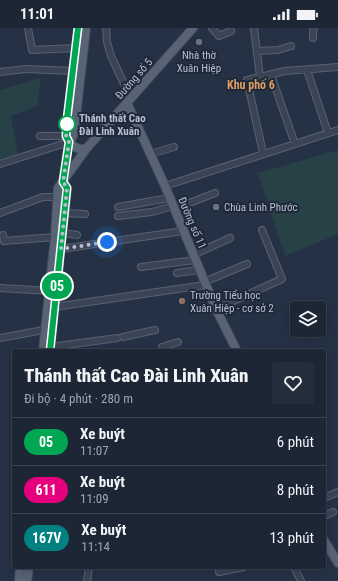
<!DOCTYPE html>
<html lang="vi">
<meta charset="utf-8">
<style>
body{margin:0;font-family:"Roboto Condensed",sans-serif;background:#252e3c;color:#f1f3f6;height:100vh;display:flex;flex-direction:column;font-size:15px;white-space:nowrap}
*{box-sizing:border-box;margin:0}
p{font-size:13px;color:#a0a5ac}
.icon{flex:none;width:22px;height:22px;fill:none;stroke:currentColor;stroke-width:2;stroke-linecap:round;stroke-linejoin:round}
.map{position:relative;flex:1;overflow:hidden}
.sheet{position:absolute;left:12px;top:321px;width:314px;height:220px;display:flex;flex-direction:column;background:#1c2634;border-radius:4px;box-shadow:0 2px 10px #0003,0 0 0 1px #3a434f}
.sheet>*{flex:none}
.badge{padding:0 8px;border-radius:13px;font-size:14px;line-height:26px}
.tools{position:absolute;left:290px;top:273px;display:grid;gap:8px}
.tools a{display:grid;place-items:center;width:36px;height:36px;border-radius:4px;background:#1c2634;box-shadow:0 2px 10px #0003,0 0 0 1px #3a434f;font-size:20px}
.you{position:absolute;width:20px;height:20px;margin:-10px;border:3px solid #fff;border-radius:50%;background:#1a73e8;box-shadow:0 0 0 6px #1a73e833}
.map>.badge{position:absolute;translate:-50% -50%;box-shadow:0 0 0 2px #fff}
.round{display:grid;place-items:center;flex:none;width:42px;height:42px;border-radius:4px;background:#252e3c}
.overview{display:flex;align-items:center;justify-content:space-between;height:68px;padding:0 12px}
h1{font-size:19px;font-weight:800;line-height:30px}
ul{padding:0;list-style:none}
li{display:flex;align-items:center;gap:12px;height:48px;padding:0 12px;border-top:1px solid #3a434f}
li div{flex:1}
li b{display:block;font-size:15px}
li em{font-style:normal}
li .badge{min-width:44px;font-weight:700;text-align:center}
.status{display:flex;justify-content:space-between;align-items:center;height:28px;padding:0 20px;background:#1c2634;direction:ltr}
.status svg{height:11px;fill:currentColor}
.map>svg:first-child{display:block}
.green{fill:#274146}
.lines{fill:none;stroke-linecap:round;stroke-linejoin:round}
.minor-casing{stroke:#586272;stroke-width:8}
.major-casing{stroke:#434d5e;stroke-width:10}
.minor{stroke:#3a4455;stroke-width:6}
.major{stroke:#586375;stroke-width:8}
.line-casing{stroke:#fff;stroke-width:9}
.line{stroke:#00a651;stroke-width:6}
.walk{stroke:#b7bfce;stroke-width:4;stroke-dasharray:0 7.2}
.worship-dot{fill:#6b7280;stroke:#1e293a;stroke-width:1.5}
.stop-dot{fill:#fff;stroke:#00a651;stroke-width:2}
.education-dot{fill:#8d6e63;stroke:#1e293a;stroke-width:1.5}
.labels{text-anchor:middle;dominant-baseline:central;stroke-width:4;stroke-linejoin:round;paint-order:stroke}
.poi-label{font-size:11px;fill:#b7bfce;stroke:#1e293a;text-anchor:start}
.street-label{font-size:11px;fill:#b7bfce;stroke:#1e293a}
.stop-label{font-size:11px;font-weight:bold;fill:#b7bfce;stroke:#1e293a;text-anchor:start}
.neighbourhood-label{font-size:12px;font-weight:bold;fill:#df9d61;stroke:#1e293a}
</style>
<div class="status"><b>11:01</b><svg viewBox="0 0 49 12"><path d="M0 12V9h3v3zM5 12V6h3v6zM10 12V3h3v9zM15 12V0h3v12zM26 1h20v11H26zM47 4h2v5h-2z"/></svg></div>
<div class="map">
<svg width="338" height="553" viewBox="0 0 338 553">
<rect width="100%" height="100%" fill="#253246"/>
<path class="green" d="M 41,50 L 37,78 L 11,88 L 18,127 L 0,133 L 0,62 Z
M 338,122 L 338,206 L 285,228 L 258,145 Z"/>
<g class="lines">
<g class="minor-casing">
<path id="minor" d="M 28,0 L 32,22 L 76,20
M 106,0 L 107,14 L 111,28 L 131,71
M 212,0 L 219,8 L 231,3
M 254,0 L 260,49
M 313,10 L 313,4 L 314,0
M 257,23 L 278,22 L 291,18
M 307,42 L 328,105
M 0,44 L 26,41 L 73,43
M 271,47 L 295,116
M 40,108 L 66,108
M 263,125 L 247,52 L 285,43 L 338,39
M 150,126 L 174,119
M 0,136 L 69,114
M 165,158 L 338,102
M 118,179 L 169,170
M 174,181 L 215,165
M 0,185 L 43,169 L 57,169
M 65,185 L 85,186
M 118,188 L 152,184 L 173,178
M 63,205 L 77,207
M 3,207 L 4,213 L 55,209
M 61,221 L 183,203
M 193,227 L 230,210
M 141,239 L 195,232
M 177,245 L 199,242
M 204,254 L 247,236
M 0,260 L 49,263
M 54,279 L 205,257
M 216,281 L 282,251 L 262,202
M 123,309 L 155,302
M 0,310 L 49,301
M 51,319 L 117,310
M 161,323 L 163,322 L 162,319 L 178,314
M 324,470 L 338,464
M 324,488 L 333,484
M 294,539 L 301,553
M 219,544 L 244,539
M 87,553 L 89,539"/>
</g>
<g class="major-casing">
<path id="major" d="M 78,0 L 66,108 C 71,117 75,122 86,121
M 127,75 L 165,158 L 216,281 L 237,323
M 43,323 L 55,209 L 58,160 L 86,121 L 193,0
M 50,323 L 67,160 L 63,154 L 69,114 L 74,106 L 86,0
M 324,512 L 338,535
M 19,553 L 20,539
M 27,553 L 29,539"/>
</g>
<use href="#minor" class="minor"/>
<use href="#major" class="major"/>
</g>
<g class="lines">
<g class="line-casing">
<path id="line" d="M 50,323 L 67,160 L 63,154 L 69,114 L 66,108 L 67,91 L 78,0"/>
</g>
<use href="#line" class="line"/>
<path class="walk" d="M 67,96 L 67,91 L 66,108 L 69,114 L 63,154 L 67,160 L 61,221 L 107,214"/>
</g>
<g class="worship-dot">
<circle cx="199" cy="14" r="4"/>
<circle cx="216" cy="179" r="4"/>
</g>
<circle class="stop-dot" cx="67" cy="96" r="8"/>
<circle class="education-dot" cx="182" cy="273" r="4"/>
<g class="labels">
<g class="poi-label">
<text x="199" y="27" text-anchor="middle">Nhà thờ<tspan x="199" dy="13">Xuân Hiệp</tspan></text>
<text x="224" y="179">Chùa Linh Phước</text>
<text x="190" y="267">Trường Tiểu học<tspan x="190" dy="13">Xuân Hiệp - cơ sở 2</tspan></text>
</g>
<g class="street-label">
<text transform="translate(134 51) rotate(-49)">Đường số 5</text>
<text transform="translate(192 195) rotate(67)">Đường số 11</text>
</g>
<g class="stop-label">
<text x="79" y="90">Thánh thất Cao<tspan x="79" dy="13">Đài Linh Xuân</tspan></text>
</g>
<g class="neighbourhood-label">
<text x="251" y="57">Khu phố 6</text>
</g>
</g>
</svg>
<div class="tools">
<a><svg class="icon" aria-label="layers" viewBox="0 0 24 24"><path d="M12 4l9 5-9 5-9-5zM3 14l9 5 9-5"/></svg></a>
</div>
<div class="you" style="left:107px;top:214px"></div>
<b class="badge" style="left:57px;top:258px;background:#00a651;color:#fff">05</b>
<section class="sheet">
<div class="overview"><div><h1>Thánh thất Cao Đài Linh Xuân</h1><p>Đi bộ · 4 phút · 280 m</p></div><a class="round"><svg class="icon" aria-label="heart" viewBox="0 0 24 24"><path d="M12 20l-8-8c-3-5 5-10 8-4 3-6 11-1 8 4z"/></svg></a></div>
<ul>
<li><span class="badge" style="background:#00a651;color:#fff">05</span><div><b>Xe buýt</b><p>11:07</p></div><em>6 phút</em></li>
<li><span class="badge" style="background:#e6007e;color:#fff">611</span><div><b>Xe buýt</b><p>11:09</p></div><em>8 phút</em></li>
<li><span class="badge" style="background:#008080;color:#fff">167V</span><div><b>Xe buýt</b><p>11:14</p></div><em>13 phút</em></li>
</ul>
</section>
</div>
